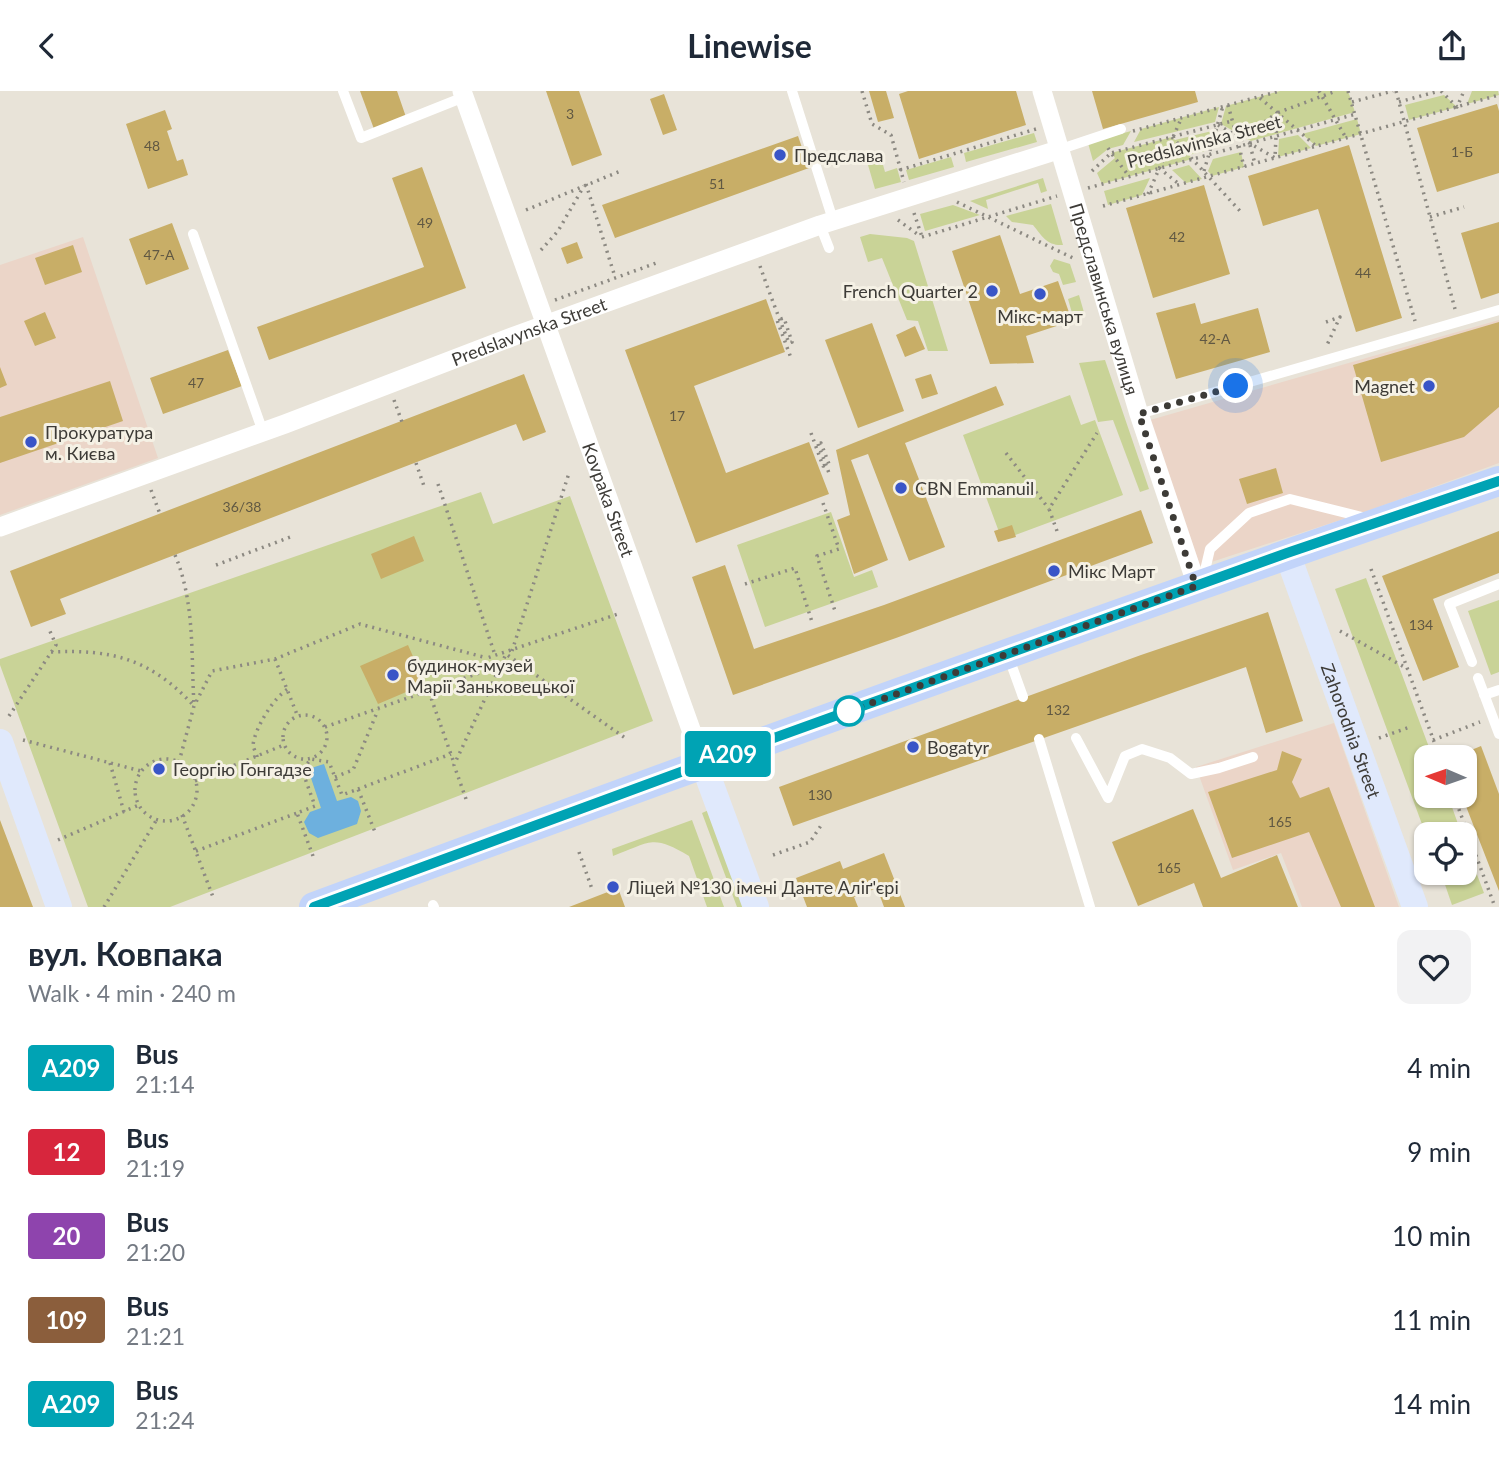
<!DOCTYPE html>
<meta charset="utf-8">
<style>
body{margin:0;font-family:Lato,sans-serif;background:#f2f2f3;color:#1f2937;height:100vh;display:flex;flex-direction:column;font-size:26px;white-space:nowrap}
*{box-sizing:border-box;margin:0}
p{font-size:23px;color:#747a83}
.icon{flex:none;width:38px;height:38px;fill:none;stroke:currentColor;stroke-width:2;stroke-linecap:round;stroke-linejoin:round}
.map{position:relative;height:816px;overflow:hidden}
.details{display:flex;flex-direction:column;background:#fff;flex:1}
.details>*{flex:none}
.badge{padding:0 14px;border-radius:5px;font-size:24px;line-height:46px}
.needle{width:46px;rotate:272deg}
.controls{position:absolute;left:1414px;top:654px;display:grid;gap:14px}
.controls a{display:grid;place-items:center;width:63px;height:63px;border-radius:14px;background:#fff;box-shadow:0 2px 5px #0004;font-size:35px}
.you{position:absolute;width:35px;height:35px;margin:-18px;border:5px solid #fff;border-radius:50%;background:#1a73e8;box-shadow:0 0 0 10px #1a73e833}
.map>.badge{position:absolute;translate:-50% -50%;box-shadow:0 0 0 4px #fff}
.round{display:grid;place-items:center;flex:none;width:74px;height:74px;border-radius:14px;background:#f2f2f3}
.summary{display:flex;align-items:center;justify-content:space-between;height:119px;padding:0 28px}
h1{font-size:33px;font-weight:700;line-height:52px}
ul{padding:0;list-style:none}
li{display:flex;align-items:center;gap:21px;height:84px;padding:0 28px}
li div{flex:1}
li b{display:block;font-size:26px}
li em{font-style:normal}
li .badge{min-width:77px;font-weight:700;text-align:center}
header{display:flex;justify-content:space-between;align-items:center;height:91px;padding:0 28px;background:#fff;font-size:32px;font-weight:700}
.map>svg:first-child{display:block}
.commercial{fill:#ebd5c8}
.green{fill:#c9d397}
.water{fill:#6db0de}
.building{fill:#c8ae67}
.lines{fill:none;stroke-linecap:round;stroke-linejoin:round}
.path{stroke:#8c8982;stroke-width:3.5;stroke-dasharray:2 5;stroke-linecap:butt}
.lane{stroke:#fff;stroke-width:10}
.street{stroke:#fff;stroke-width:19}
.secondary{stroke:#e0e9fc;stroke-width:26}
.primary{stroke:#c2d4fa;stroke-width:30}
.line-casing{stroke:#fff;stroke-width:16}
.line{stroke:#00a3b4;stroke-width:10}
.walk{stroke:#3d3b37;stroke-width:7;stroke-dasharray:0 12.6}
.poi-dot{fill:#3955c7;stroke:#f5f1e5;stroke-width:2.5}
.stop-dot{fill:#fff;stroke:#00a3b4;stroke-width:3.5}
.labels{text-anchor:middle;dominant-baseline:central;stroke-width:6;stroke-linejoin:round;paint-order:stroke}
.number-label{font-size:14px;fill:#605843}
.street-label{font-size:18px;fill:#3d3b37;stroke:#f5f1e5}
.poi-label{font-size:18px;fill:#3d3b37;stroke:#f5f1e5;text-anchor:start}
</style>
<header><svg class="icon" aria-label="back" viewBox="0 0 24 24"><path d="M15 5l-7 7 7 7"/></svg>Linewise<svg class="icon" aria-label="share" viewBox="0 0 24 24"><path d="M12 15V3M7 8l5-5 5 5M5 13v7h14v-7"/></svg></header>
<div class="map">
<svg width="1499" height="816" viewBox="0 0 1499 816">
<rect width="100%" height="100%" fill="#e8e3d8"/>
<path class="commercial" d="M 83,146 L 158,367 L 0,424 L 0,174 Z
M 1499,229 L 1499,372 L 1365,421 L 1196,476 L 1150,329 Z
M 1334,632 L 1399,816 L 1302,816 L 1281,762 L 1233,779 L 1196,676 Z"/>
<path class="green" d="M 1280,0 L 1348,0 L 1355,21 L 1251,50 L 1221,33 L 1226,15 Z
M 1472,0 L 1498,0 L 1499,4 L 1467,13 Z
M 1444,4 L 1457,16 L 1409,29 L 1405,14 Z
M 1219,16 L 1215,31 L 1134,51 L 1141,38 Z
M 1357,28 L 1361,43 L 1316,55 L 1302,43 Z
M 1131,40 L 1123,54 L 1108,58 L 1093,70 L 1088,52 Z
M 1212,40 L 1205,60 L 1189,64 L 1192,68 L 1102,93 L 1097,82 L 1115,67 L 1111,62 L 1172,46 L 1175,49 Z
M 1034,42 L 1037,51 L 966,71 L 964,62 Z
M 1298,44 L 1311,57 L 1278,66 L 1279,48 Z
M 1241,61 L 1244,76 L 1212,85 L 1208,80 L 1213,68 Z
M 880,63 L 885,81 L 897,77 L 901,91 L 875,98 L 866,67 Z
M 951,66 L 954,76 L 909,89 L 906,79 Z
M 1189,74 L 1202,88 L 1186,92 L 1172,79 Z
M 1043,87 L 1047,100 L 1041,102 L 1038,92 L 986,109 L 988,118 L 970,110 Z
M 1150,87 L 1142,104 L 1108,114 L 1104,100 Z
M 1051,113 L 1063,154 C 1047,155 1042,145 1033,134 L 1012,131 L 1006,125 Z
M 953,114 L 980,124 L 925,140 L 920,123 Z
M 870,143 L 907,147 L 914,150 L 948,260 L 928,260 L 918,230 L 907,229 L 882,167 L 868,171 L 860,146 Z
M 1054,168 L 1070,173 L 1076,191 L 1063,194 L 1059,183 L 1053,181 L 1050,175 Z
M 1079,204 L 1085,225 L 1074,229 L 1068,208 Z
M 1105,269 L 1149,398 L 1140,401 L 1113,329 L 1098,331 L 1079,272 Z
M 1070,304 L 1081,334 L 1095,329 L 1123,404 L 1002,449 L 963,344 Z
M 481,401 L 493,433 L 570,405 L 653,630 L 170,816 L 88,816 L 0,574 L 0,568 Z
M 831,421 L 854,486 L 872,479 L 878,496 L 765,536 L 737,454 Z
M 1366,487 L 1433,667 L 1426,667 L 1426,705 L 1448,705 L 1462,744 L 1426,744 L 1335,498 Z
M 1499,509 L 1499,581 L 1491,584 L 1468,520 Z
M 711,718 L 746,816 L 737,816 L 702,722 Z
M 692,729 L 724,816 L 707,816 L 689,765 C 652,743 651,751 613,765 L 612,758 Z
M 1465,752 L 1484,802 L 1452,814 L 1441,782 L 1465,782 Z"/>
<path class="water" d="M 324,673 L 337,710 L 351,706 L 358,710 L 361,720 L 357,733 L 318,747 L 309,742 L 304,731 L 310,721 L 321,717 L 308,678 Z"/>
<path class="building" d="M 360,0 L 397,0 L 406,26 L 374,38 Z
M 546,0 L 579,0 L 602,64 L 572,75 Z
M 869,0 L 886,0 L 894,27 L 878,31 Z
M 908,0 L 1016,0 L 1026,34 L 919,68 L 899,3 Z
M 1092,0 L 1195,0 L 1198,11 L 1103,38 Z
M 664,3 L 677,39 L 663,44 L 650,8 Z
M 1497,13 L 1499,20 L 1499,82 L 1437,101 L 1417,37 Z
M 165,19 L 172,38 L 167,40 L 177,70 L 183,68 L 188,84 L 148,98 L 126,33 Z
M 798,45 L 809,77 L 615,147 L 602,114 Z
M 1349,54 L 1402,227 L 1356,241 L 1318,118 L 1263,135 L 1248,85 Z
M 422,76 L 466,197 L 269,269 L 257,236 L 424,176 L 392,87 Z
M 1204,94 L 1230,183 L 1153,207 L 1126,117 Z
M 1499,131 L 1499,202 L 1481,208 L 1461,142 Z
M 172,132 L 189,178 L 146,194 L 129,148 Z
M 1000,144 L 1020,203 L 1058,190 L 1072,230 L 1026,245 L 1034,272 L 990,273 L 952,160 Z
M 577,151 L 583,167 L 567,173 L 561,157 Z
M 73,154 L 82,181 L 45,194 L 35,167 Z
M 766,208 L 785,261 L 694,295 L 726,382 L 809,351 L 829,403 L 696,452 L 625,259 Z
M 1195,212 L 1201,233 L 1258,217 L 1270,261 L 1176,288 L 1156,222 Z
M 45,221 L 56,247 L 35,255 L 24,230 Z
M 1499,231 L 1499,316 L 1464,346 L 1381,371 L 1353,274 Z
M 872,232 L 904,320 L 858,337 L 825,249 Z
M 915,235 L 925,258 L 905,266 L 896,244 Z
M 228,259 L 242,295 L 163,323 L 150,287 Z
M 0,276 L 7,294 L 0,297 Z
M 524,283 L 546,341 L 523,350 L 516,333 L 60,508 L 66,523 L 31,536 L 10,480 Z
M 931,283 L 938,303 L 922,308 L 915,288 Z
M 110,290 L 123,330 L 0,372 L 0,326 Z
M 996,295 L 1004,314 L 905,352 L 945,456 L 909,470 L 868,363 L 851,369 L 888,469 L 854,483 L 837,429 L 850,424 L 836,359 Z
M 1276,377 L 1283,402 L 1247,413 L 1239,388 Z
M 1141,419 L 1153,452 L 896,547 L 733,604 L 692,486 L 725,474 L 754,558 L 884,514 Z
M 1012,434 L 1016,446 L 998,451 L 994,440 Z
M 1499,440 L 1499,482 L 1433,508 L 1459,576 L 1423,590 L 1382,485 Z
M 414,445 L 424,470 L 381,488 L 371,463 Z
M 1268,521 L 1303,630 L 1266,642 L 1246,576 L 793,735 L 779,696 L 1141,564 Z
M 408,554 L 425,593 L 378,613 L 360,575 Z
M 1481,655 L 1499,703 L 1499,800 L 1462,705 L 1465,705 L 1465,667 L 1452,667 Z
M 1282,660 L 1302,668 L 1292,691 L 1300,707 L 1329,696 L 1375,816 L 1341,816 L 1309,741 L 1232,767 L 1208,701 L 1277,679 Z
M 1193,718 L 1221,787 L 1277,764 L 1298,816 L 1203,816 L 1194,792 L 1138,815 L 1112,751 Z
M 0,729 L 33,816 L 0,816 Z
M 884,762 L 905,816 L 884,816 L 877,797 L 854,806 L 858,816 L 807,816 L 796,787 L 840,770 L 843,778 Z
M 618,797 L 625,816 L 569,816 Z"/>
<g class="lines">
<path class="path" d="M 862,0 L 872,33 L 891,44 L 904,91
M 1319,0 L 1346,47
M 1348,0 L 1415,230
M 1396,0 L 1455,218
M 1441,0 L 1457,16 L 1464,0
M 1260,7 L 1316,55
M 1352,11 L 1393,0
M 1399,11 L 1439,0
M 1228,14 L 1236,43
M 1218,34 L 1275,67 L 1277,22 L 1336,0
M 1133,40 L 1280,0
M 1172,46 L 1241,121
M 1242,47 L 1277,22
M 1250,54 L 1255,73
M 1239,55 L 1244,76
M 1108,57 L 1111,62 L 1232,30
M 1159,77 L 1179,93
M 900,79 L 1036,38
M 1092,80 L 1111,62 L 1129,85
M 1204,80 L 1223,15
M 586,93 L 615,186
M 1088,97 L 1356,23
M 1148,103 L 1181,28
M 957,111 L 1073,167
M 1103,115 L 1499,4
M 526,119 L 623,79
M 914,122 L 922,146
M 1430,126 L 1464,116
M 898,129 L 920,145
M 922,146 L 1057,105
M 541,159 L 558,140 L 584,95
M 760,175 C 769,201 779,227 789,252 L 792,251 L 784,227 L 777,229 L 791,267
M 555,209 L 659,171
M 1326,231 L 1340,226 L 1327,254
M 394,309 L 402,331
M 811,342 L 823,375 L 829,373 L 821,352 L 818,353
M 818,353 L 829,382
M 1006,362 L 1049,418
M 416,372 L 425,398
M 438,393 L 495,564
M 151,399 L 160,423
M 823,412 L 839,458 L 817,465 L 836,523
M 1057,440 L 1049,418 L 1097,342
M 175,464 C 195,511 191,564 194,614
M 216,474 L 293,445
M 1371,478 L 1440,667
M 745,493 L 795,477 L 812,531
M 1340,540 L 1408,578
M 512,560 L 569,382
M 51,561 C 112,558 151,568 194,615
M 275,568 L 298,626
M 429,601 L 454,672
M283 646a22 22 0 1 1 44 0a22 22 0 1 1-44 0Z
M 9,625 L 56,554 L 49,538
M 325,636 L 479,582 L 487,567 L 621,522
M 1379,647 L 1410,636
M 23,649 L 141,680
M 1433,649 L 1480,631
M 257,666 C 257,665 253,655 253,655 C 254,638 274,606 288,598
M135 699a31 31 0 1 1 62 0a31 31 0 1 1-62 0Z
M 179,671 L 194,615 L 212,580 L 275,568 L 360,533 L 487,567
M 110,672 L 124,721
M 335,686 L 353,679 L 378,619
M 195,690 L 284,654
M 358,698 L 451,663
M 1454,705 L 1495,816
M 466,708 L 454,674 L 506,563 L 628,649
M 182,724 L 213,806
M 58,749 L 139,714
M 196,760 L 297,722
M 579,761 L 592,798
M 773,764 L 810,751 L 822,733
M 313,765 L 297,722 L 315,715 L 302,679 L 311,668 L 329,671 L 342,704 L 358,698 L 375,741
M 104,816 L 157,728"/>
<path class="lane" d="M 343,0 L 361,47 L 464,6
M 792,0 L 833,129
M 1061,58 L 1121,38
M 820,134 L 829,157
M 193,143 L 263,341
M 1139,323 L 1499,219
M 1203,488 L 1210,458 L 1249,422 L 1290,408 L 1366,427
M 1009,567 L 1023,606
M 1472,571 L 1449,513 L 1499,493
M 1478,587 L 1499,643
M 1484,604 L 1499,599
M 1076,647 L 1108,707 L 1125,665 L 1142,658 L 1170,667 L 1191,683 L 1219,677 L 1253,666
M 1039,648 L 1090,816
M 433,814 L 434,816"/>
<g class="street">
<path id="s1" d="M 462,0 L 703,672"/>
<path id="s2" d="M 1042,0 L 1139,323 L 1197,495"/>
<path id="s3" d="M 0,436 L 285,333 L 517,244 L 820,134 L 1061,58"/>
</g>
<g class="secondary">
<path id="s4" d="M 1287,462 L 1415,816"/>
<path d="M 0,651 L 59,816"/>
<path d="M 703,672 L 756,816"/>
</g>
<path class="primary" d="M 314,816 C 708,670 1102,526 1499,390"/>
</g>
<g class="lines">
<g class="line-casing">
<path id="line" d="M 314,816 L 735,661 L 1287,462 L 1499,390"/>
</g>
<use href="#line" class="line"/>
<path class="walk" d="M 849,620 L 1196,495 L 1139,323 L 1236,295"/>
</g>
<g class="poi-dot">
<circle cx="780" cy="64" r="7"/>
<circle cx="992" cy="200" r="7"/>
<circle cx="1040" cy="203" r="7"/>
<circle cx="1429" cy="295" r="7"/>
<circle cx="31" cy="351" r="7"/>
<circle cx="901" cy="397" r="7"/>
<circle cx="1054" cy="480" r="7"/>
<circle cx="393" cy="584" r="7"/>
<circle cx="913" cy="656" r="7"/>
<circle cx="159" cy="678" r="7"/>
<circle cx="613" cy="796" r="7"/>
</g>
<circle class="stop-dot" cx="849" cy="620" r="14"/>
<g class="labels">
<g class="number-label">
<text x="570" y="22">3</text>
<text x="152" y="54">48</text>
<text x="1462" y="60">1-Б</text>
<text x="717" y="92">51</text>
<text x="425" y="131">49</text>
<text x="1177" y="145">42</text>
<text x="159" y="163">47-А</text>
<text x="1363" y="181">44</text>
<text x="1215" y="247">42-А</text>
<text x="196" y="291">47</text>
<text x="677" y="324">17</text>
<text x="242" y="415">36/38</text>
<text x="1421" y="533">134</text>
<text x="1058" y="618">132</text>
<text x="820" y="703">130</text>
<text x="1280" y="730">165</text>
<text x="1169" y="776">165</text>
</g>
<g class="street-label">
<text transform="translate(1204 50) rotate(-15)">Predslavinska Street</text>
<text stroke="none"><textPath href="#s2" startOffset="217">Предславинська вулиця</textPath></text>
<text stroke="none"><textPath href="#s3" startOffset="564">Predslavynska Street</textPath></text>
<text stroke="none"><textPath href="#s1" startOffset="434">Kovpaka Street</textPath></text>
<text stroke="none"><textPath href="#s4" startOffset="189">Zahorodnia Street</textPath></text>
</g>
<g class="poi-label">
<text x="794" y="64">Предслава</text>
<text x="978" y="200" text-anchor="end">French Quarter 2</text>
<text x="1040" y="225" text-anchor="middle">Мікс-март</text>
<text x="1415" y="295" text-anchor="end">Magnet</text>
<text x="45" y="341">Прокуратура<tspan x="45" dy="21">м. Києва</tspan></text>
<text x="915" y="397">CBN Emmanuil</text>
<text x="1068" y="480">Мікс Март</text>
<text x="407" y="574">будинок-музей<tspan x="407" dy="21">Марії Заньковецької</tspan></text>
<text x="927" y="656">Bogatyr</text>
<text x="173" y="678">Георгію Гонгадзе</text>
<text x="627" y="796">Ліцей №130 імені Данте Аліґ'єрі</text>
</g>
</g>
</svg>
<div class="controls">
<a><svg class="needle" viewBox="-14 -14 28 28"><path d="M0-13l5 13h-10z" fill="#e53935"/><path d="M0 13l5-13h-10z" fill="#747a83"/></svg></a>
<a><svg class="icon" aria-label="locate" viewBox="0 0 24 24"><circle cx="12" cy="12" r="6"/><path d="M12 2v4M12 18v4M2 12h4M18 12h4"/></svg></a>
</div>
<div class="you" style="left:1236px;top:295px"></div>
<b class="badge" style="left:728px;top:663px;background:#00a3b4;color:#fff">А209</b>
</div>
<section class="details">
<div class="summary"><div><h1>вул. Ковпака</h1><p>Walk · 4 min · 240 m</p></div><a class="round"><svg class="icon" aria-label="heart" viewBox="0 0 24 24"><path d="M12 20l-8-8c-3-5 5-10 8-4 3-6 11-1 8 4z"/></svg></a></div>
<ul>
<li><span class="badge" style="background:#00a3b4;color:#fff">А209</span><div><b>Bus</b><p>21:14</p></div><em>4 min</em></li>
<li><span class="badge" style="background:#d7263d;color:#fff">12</span><div><b>Bus</b><p>21:19</p></div><em>9 min</em></li>
<li><span class="badge" style="background:#8e44ad;color:#fff">20</span><div><b>Bus</b><p>21:20</p></div><em>10 min</em></li>
<li><span class="badge" style="background:#8b5e3c;color:#fff">109</span><div><b>Bus</b><p>21:21</p></div><em>11 min</em></li>
<li><span class="badge" style="background:#00a3b4;color:#fff">А209</span><div><b>Bus</b><p>21:24</p></div><em>14 min</em></li>
</ul>
</section>
